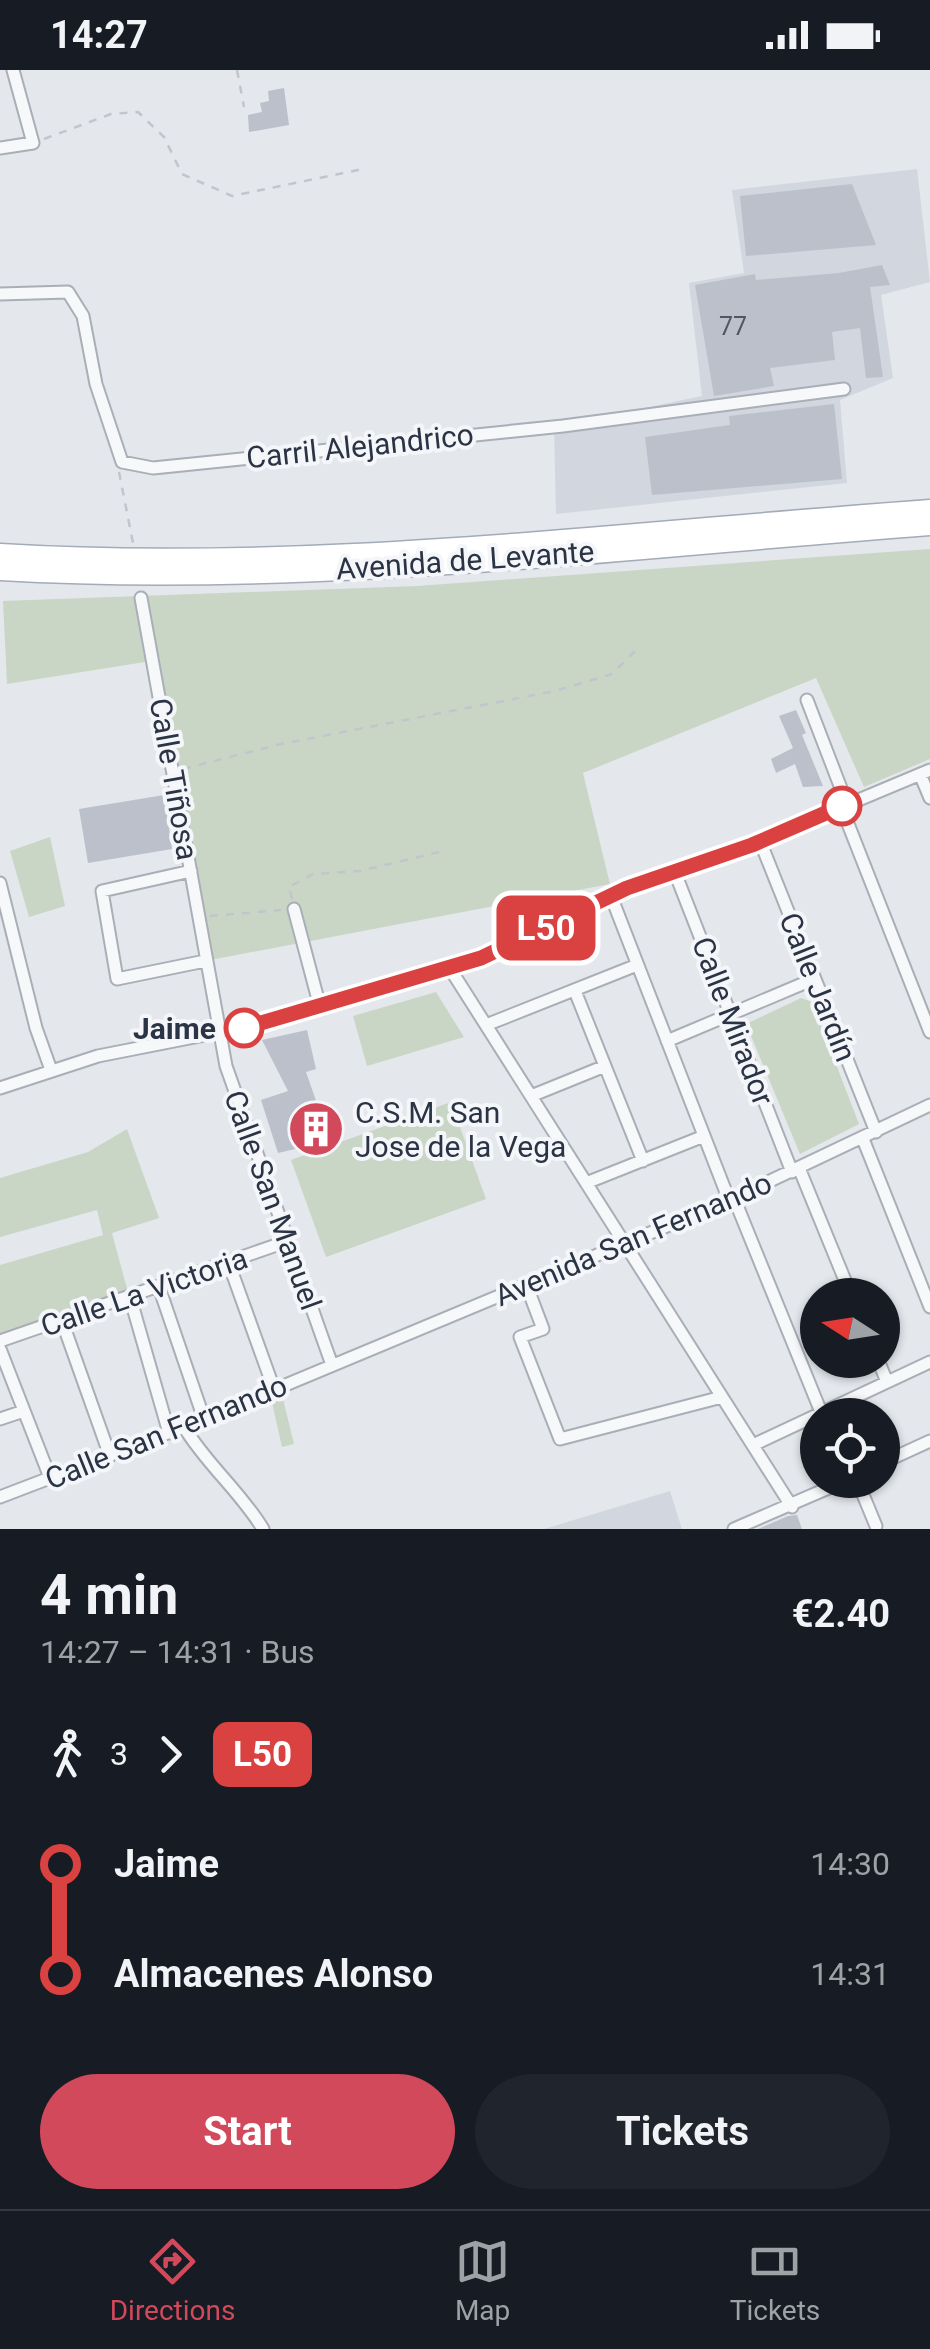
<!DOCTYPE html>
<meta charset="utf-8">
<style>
body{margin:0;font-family:Roboto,sans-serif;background:#20242c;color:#f1f3f6;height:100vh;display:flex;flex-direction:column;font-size:38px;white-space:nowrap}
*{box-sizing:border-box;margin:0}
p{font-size:32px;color:#9ea1a6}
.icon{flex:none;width:55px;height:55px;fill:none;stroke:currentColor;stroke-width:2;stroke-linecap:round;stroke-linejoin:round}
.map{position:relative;height:1459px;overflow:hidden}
.drawer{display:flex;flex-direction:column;background:#171b24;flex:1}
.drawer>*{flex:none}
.badge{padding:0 20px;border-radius:15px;font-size:35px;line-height:65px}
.needle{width:65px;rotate:282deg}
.tools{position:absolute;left:800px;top:1208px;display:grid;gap:20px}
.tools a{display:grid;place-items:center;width:100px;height:100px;border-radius:50%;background:#171b24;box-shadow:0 2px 8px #0004;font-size:50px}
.map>.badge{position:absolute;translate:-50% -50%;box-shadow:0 0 0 5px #fff}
.legs{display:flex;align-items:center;gap:15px;height:110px;padding:0 40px;font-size:32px}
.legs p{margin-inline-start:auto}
.summary{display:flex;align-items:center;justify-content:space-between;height:170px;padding:0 40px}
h1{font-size:55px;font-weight:700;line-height:75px}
.button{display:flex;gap:20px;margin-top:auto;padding:20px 40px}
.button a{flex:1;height:115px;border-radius:60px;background:#d1495b;color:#fff;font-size:40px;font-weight:700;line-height:115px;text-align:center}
.button a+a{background:#20242c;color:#f1f3f6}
ul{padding:0 40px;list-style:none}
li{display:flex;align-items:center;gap:35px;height:110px;font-size:38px}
li i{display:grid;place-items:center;width:15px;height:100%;margin:0 12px;background:currentColor}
li i::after{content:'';width:25px;height:25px;margin:-12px;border:8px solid;border-radius:50%;background:#171b24}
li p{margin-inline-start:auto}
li:first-child i{background:linear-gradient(#0000 50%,currentColor 0)}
li:last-child i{background:linear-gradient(currentColor 50%,#0000 0)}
.status{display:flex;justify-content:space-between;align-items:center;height:70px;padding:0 50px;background:#171b24;direction:ltr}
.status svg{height:28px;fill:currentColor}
.tabs{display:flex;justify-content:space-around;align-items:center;height:140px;border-top:2px solid #363941;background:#171b24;font-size:28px;color:#9ea1a6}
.tabs a{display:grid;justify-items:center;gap:5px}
.tabs .active{color:#d1495b}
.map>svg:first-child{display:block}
.built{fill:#d2d6de}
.green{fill:#c9d6c5}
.building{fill:#bbc0ca}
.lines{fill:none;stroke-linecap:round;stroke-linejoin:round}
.street-casing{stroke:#a9aeb7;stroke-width:15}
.primary-casing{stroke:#a3abb8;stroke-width:21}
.path{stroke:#c2c5cb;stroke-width:2.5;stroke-dasharray:8 8;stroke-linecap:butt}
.street{stroke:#f7f8fa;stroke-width:11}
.primary{stroke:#fff;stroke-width:18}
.line-1-casing{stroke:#fff;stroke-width:22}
.line-1{stroke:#da4241;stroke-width:15}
.stop-1-dot{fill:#fff;stroke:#da4241;stroke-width:5}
.labels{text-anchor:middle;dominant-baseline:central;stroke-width:8;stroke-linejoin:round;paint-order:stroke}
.number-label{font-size:25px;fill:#4f5766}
.street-label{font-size:30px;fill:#2b3445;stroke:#f4f6f9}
.stop-label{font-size:30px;font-weight:bold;fill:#2b3445;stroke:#f4f6f9;text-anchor:end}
.poi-label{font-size:30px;fill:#2b3445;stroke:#f4f6f9;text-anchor:start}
</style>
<div class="status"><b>14:27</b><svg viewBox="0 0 49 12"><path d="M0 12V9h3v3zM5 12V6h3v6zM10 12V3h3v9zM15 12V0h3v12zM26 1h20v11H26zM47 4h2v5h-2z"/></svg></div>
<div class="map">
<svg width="930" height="1459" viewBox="0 0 930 1459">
<rect width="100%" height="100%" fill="#e4e7ec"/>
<path class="built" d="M 917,99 L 930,212 L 881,225 L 893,308 L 840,330 L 847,413 L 556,444 L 554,357 L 702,326 L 689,213 L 744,203 L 732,120 Z
M 670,1421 L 682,1459 L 544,1459 Z"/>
<path class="green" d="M 930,479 L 930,689 L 864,717 L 816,608 L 583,703 L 610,814 L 205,891 L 151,591 L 7,614 L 3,531 L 417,516 Z
M 50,767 L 65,836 L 29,847 L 10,781 Z
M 436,922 L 464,967 L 367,996 L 353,946 Z
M 801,928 L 812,932 L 859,1054 L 800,1084 L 746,954 Z
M 451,1032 L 486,1129 L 326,1187 L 291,1090 Z
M 127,1059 L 159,1148 L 112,1163 L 129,1226 L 0,1270 L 0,1195 L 103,1165 L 97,1140 L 0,1167 L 0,1108 L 88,1082 Z
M 276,1323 L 282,1325 L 294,1374 L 282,1377 L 271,1328 Z"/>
<path class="building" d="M 284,18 L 289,55 L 249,62 L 248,45 L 262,42 L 260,33 L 269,31 L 268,21 Z
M 852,114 L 876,175 L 746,186 L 740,126 Z
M 882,195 L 890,215 L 870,217 L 883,307 L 866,308 L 860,258 L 832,262 L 835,290 L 770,298 L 774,316 L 714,326 L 695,215 L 755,204 L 756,210 L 839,203 Z
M 834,334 L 842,409 L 652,425 L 645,367 L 730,355 L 729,346 Z
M 796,640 L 806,663 L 802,665 L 823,716 L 803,717 L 795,694 L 776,703 L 771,689 L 793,678 L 779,646 Z
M 164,725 L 172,779 L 88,793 L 79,739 Z
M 307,960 L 316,999 L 306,1002 L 330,1071 L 278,1083 L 261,1030 L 288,1021 L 262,970 Z
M 797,1445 L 802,1459 L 758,1459 L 788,1446 Z"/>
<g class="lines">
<g class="street-casing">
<path id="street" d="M 0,78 L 33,73 L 13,0
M 0,224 L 68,222 L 83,246 L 96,314 L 122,392 L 153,398 L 563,356 L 844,319
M 141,528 L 226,996 L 332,1295
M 807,630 L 847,734
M 920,704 L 930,728
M 841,736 L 930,962
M 760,771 L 876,1062
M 674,800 L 792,1102
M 191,801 L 102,821 L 117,909 L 205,891
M 0,813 L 36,958 L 51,1000
M 611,826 L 729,1130
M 294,839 L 320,937
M 449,897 L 792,1437
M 575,921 L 643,1091
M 486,955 L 637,895
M 667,971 L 814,909
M 0,1018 L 98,986 L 260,954 L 470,891 L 627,818 L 751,775 L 930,700
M 531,1026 L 605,996
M 863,1069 L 930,1237
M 799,1098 L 851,1225
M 586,1113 L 704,1066
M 734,1128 L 821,1342
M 229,1194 L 274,1319
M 526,1214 L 543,1259 L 520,1267 L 560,1369 L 722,1327
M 159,1217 L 204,1349
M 130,1227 L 169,1363
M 62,1251 L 110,1386
M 0,1271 L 288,1171
M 0,1279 L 51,1410
M 878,1290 L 887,1312
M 0,1349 L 24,1341
M 184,1357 C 207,1395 240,1421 263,1459
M 753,1375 L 930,1292
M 882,1393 L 930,1371
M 857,1410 L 876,1456
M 0,1427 L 204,1349 L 734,1128 L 930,1035
M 734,1459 L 847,1410"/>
</g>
<g class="primary-casing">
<path id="primary" d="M 0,483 C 309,502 622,461 930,439
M 0,501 C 307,519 624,479 930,456"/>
</g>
<path class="path" d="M 237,0 L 244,37
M 44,69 L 111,44 L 138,42 L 164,67 L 182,104 L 232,126 L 363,99
M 119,402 L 133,473
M 183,699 L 281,674 L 555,621 L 612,604 L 636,580
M 292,829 L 289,817 L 313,804 L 360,801 L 443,781
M 210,846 L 281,840"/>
<use href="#street" class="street"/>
<use href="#primary" class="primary"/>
</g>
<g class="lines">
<g class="line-1-casing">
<path id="line-1" d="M 244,958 L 481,888 L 627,818 L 752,775 L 842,736"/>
</g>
<use href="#line-1" class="line-1"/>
</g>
<defs>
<g id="building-disc" transform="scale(2.875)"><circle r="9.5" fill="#d1495b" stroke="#f4f6f9"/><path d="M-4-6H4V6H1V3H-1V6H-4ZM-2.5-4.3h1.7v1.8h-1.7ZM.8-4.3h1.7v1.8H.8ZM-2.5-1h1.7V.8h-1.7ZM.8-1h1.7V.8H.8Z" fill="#fff"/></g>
</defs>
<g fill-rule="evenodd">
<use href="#building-disc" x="316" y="1059"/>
</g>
<g class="stop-1-dot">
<circle cx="842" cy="736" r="18"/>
<circle cx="244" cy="958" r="18"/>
</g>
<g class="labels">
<g class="number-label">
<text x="733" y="256">77</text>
</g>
<g class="street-label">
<text transform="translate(360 376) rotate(-6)">Carril Alejandrico</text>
<text transform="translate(465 490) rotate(-4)">Avenida de Levante</text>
<text transform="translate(174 709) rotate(80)">Calle Tiñosa</text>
<text transform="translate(818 917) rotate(68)">Calle Jardín</text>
<text transform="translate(733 951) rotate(69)">Calle Mirador</text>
<text transform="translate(273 1130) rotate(70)">Calle San Manuel</text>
<text transform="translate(633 1169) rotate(-23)">Avenida San Fernando</text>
<text transform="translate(144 1222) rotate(-19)">Calle La Victoria</text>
<text transform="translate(166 1362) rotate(-22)">Calle San Fernando</text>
</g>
<g class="stop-label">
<text x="216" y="958">Jaime</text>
</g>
<g class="poi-label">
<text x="355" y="1042">C.S.M. San<tspan x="355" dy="34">Jose de la Vega</tspan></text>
</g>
</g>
</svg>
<div class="tools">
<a><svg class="needle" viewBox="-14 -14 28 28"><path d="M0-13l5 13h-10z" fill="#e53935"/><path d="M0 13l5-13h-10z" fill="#9ea1a6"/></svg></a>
<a><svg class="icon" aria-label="locate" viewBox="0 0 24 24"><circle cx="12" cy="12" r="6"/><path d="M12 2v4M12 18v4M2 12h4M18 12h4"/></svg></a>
</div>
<b class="badge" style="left:546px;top:858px;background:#da4241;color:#fff">L50</b>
</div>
<section class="drawer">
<div class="summary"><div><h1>4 min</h1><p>14:27 – 14:31 · Bus</p></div><b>€2.40</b></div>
<div class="legs"><svg class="icon" aria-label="walk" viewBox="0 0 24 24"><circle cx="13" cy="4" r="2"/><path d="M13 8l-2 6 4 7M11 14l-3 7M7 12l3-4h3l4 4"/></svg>3<svg class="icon" aria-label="forward" viewBox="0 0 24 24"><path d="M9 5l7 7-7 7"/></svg><b class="badge" style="background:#da4241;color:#fff">L50</b></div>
<ul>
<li><i style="color:#da4241"></i><b>Jaime</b><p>14:30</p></li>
<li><i style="color:#da4241"></i><b>Almacenes Alonso</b><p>14:31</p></li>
</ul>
<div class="button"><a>Start</a><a>Tickets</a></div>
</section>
<nav class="tabs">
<a class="active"><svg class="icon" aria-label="directions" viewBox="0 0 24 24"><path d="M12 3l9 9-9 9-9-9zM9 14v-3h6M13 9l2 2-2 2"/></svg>Directions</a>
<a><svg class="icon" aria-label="map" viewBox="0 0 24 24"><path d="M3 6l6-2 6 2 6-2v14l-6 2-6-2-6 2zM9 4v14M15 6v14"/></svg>Map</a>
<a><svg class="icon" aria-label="tickets" viewBox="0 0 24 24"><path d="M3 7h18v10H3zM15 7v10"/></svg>Tickets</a>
</nav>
